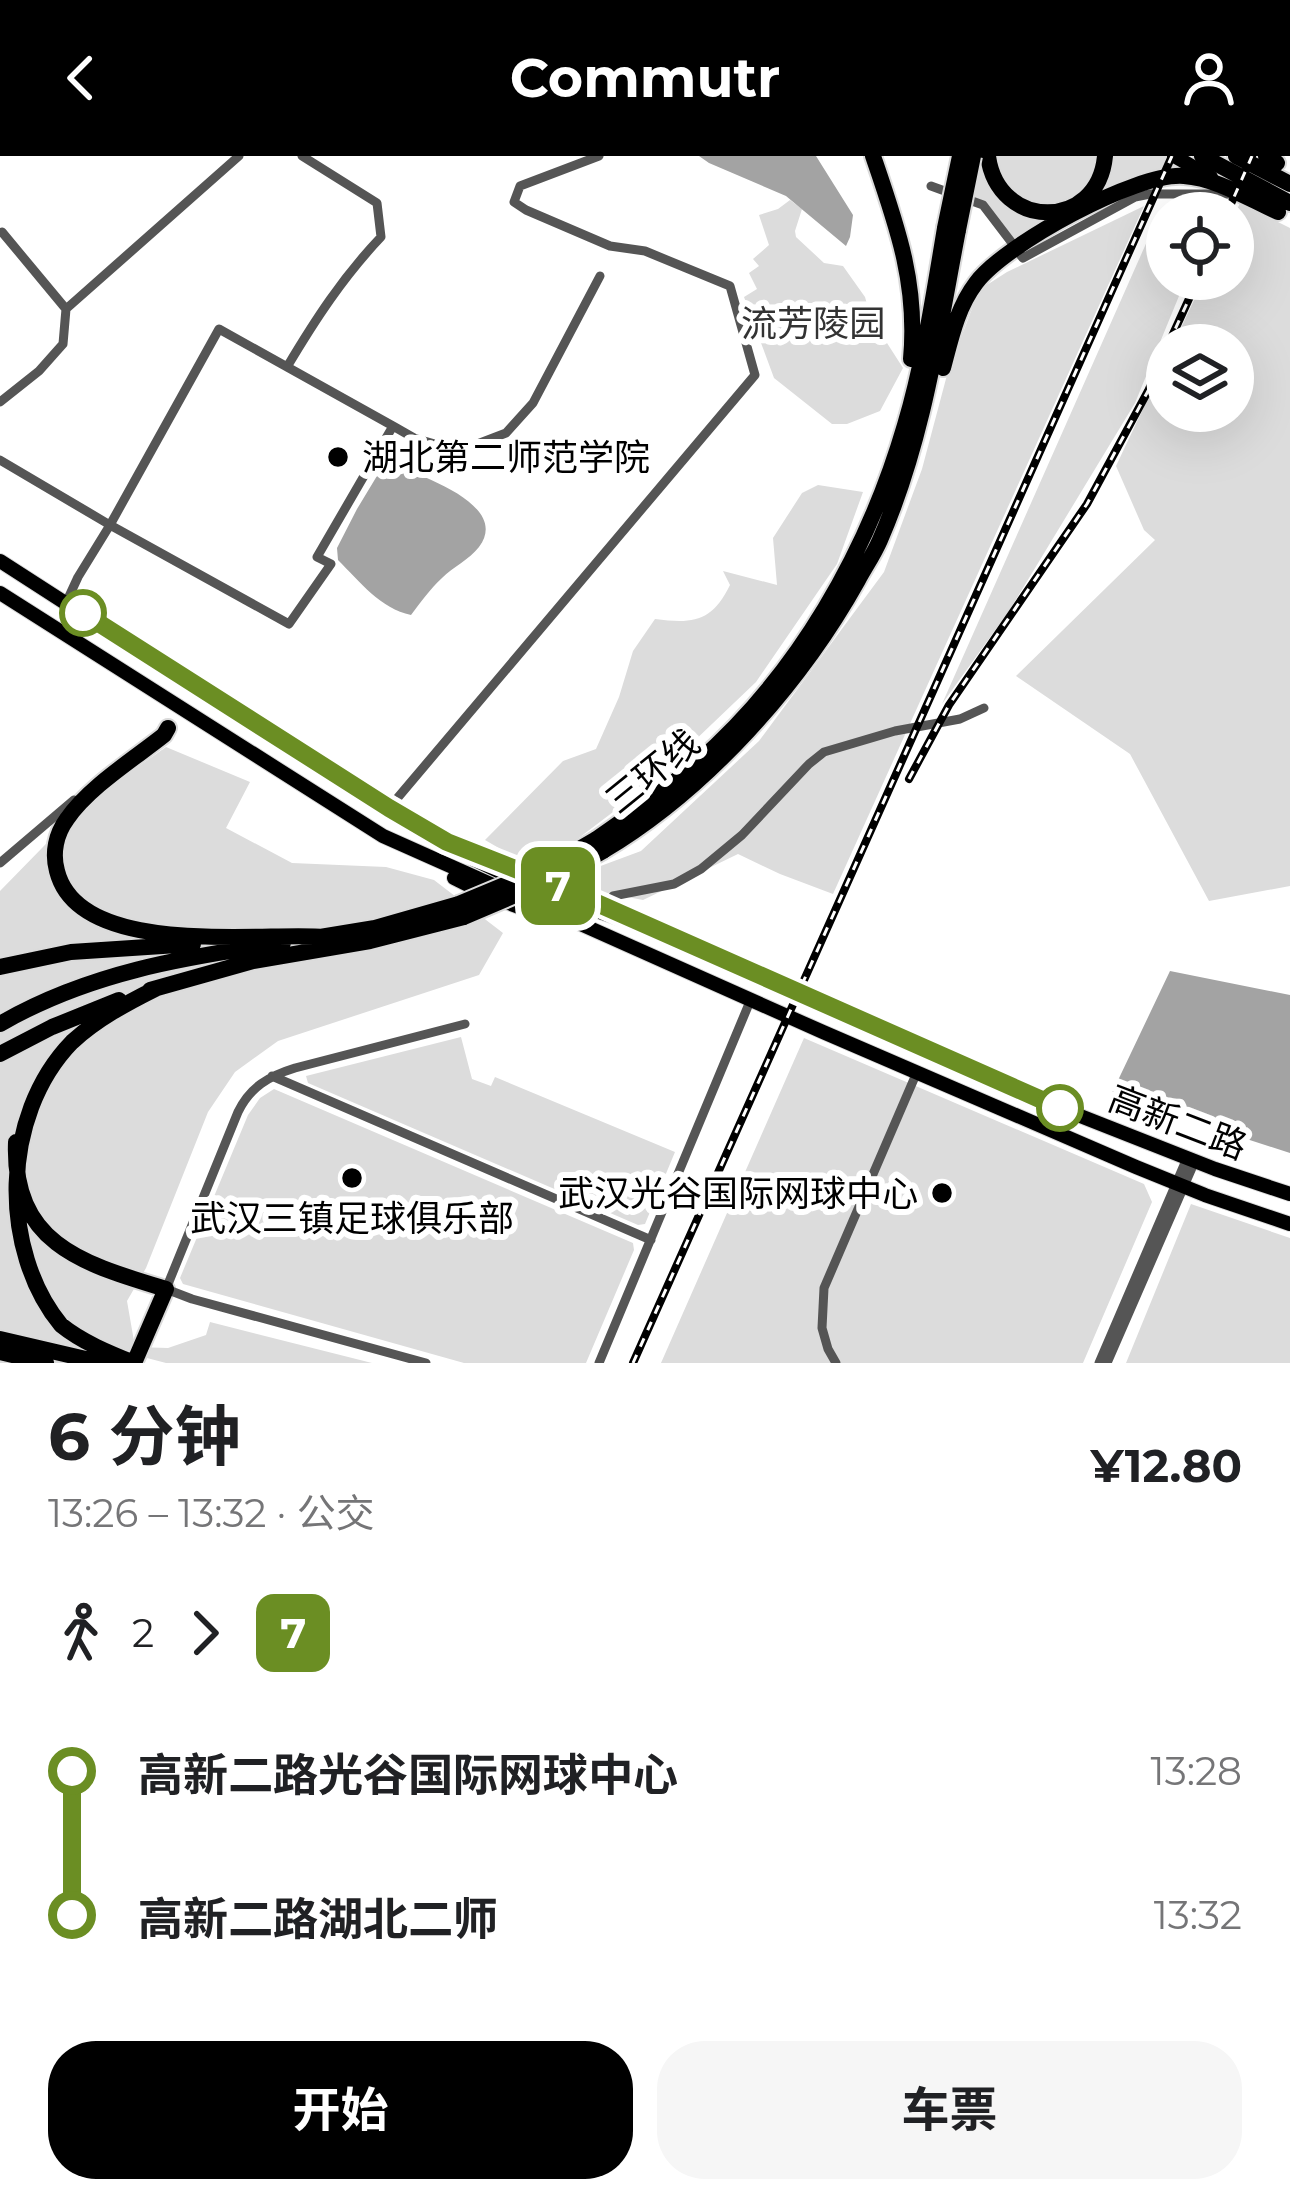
<!DOCTYPE html>
<html lang="zh">
<meta charset="utf-8">
<style>
body{margin:0;font-family:Montserrat,"Noto Sans SC",sans-serif;background:#f6f6f6;color:#202124;height:100vh;display:flex;flex-direction:column;font-size:45px;white-space:nowrap}
*{box-sizing:border-box;margin:0}
p{font-size:39px;color:#757577}
.icon{flex:none;width:66px;height:66px;fill:none;stroke:currentColor;stroke-width:2;stroke-linecap:round;stroke-linejoin:round}
.map{position:relative;height:1207px;overflow:hidden}
.details{display:flex;flex-direction:column;background:#fff;flex:1}
.details>*{flex:none}
.badge{padding:0 24px;border-radius:18px;font-size:42px;line-height:78px}
.buttons{position:absolute;left:1146px;top:36px;display:grid;gap:24px}
.buttons a{display:grid;place-items:center;width:108px;height:108px;border-radius:50%;background:#fff;box-shadow:0 12px 48px #0002;font-size:60px}
.map>.badge{position:absolute;translate:-50% -50%;box-shadow:0 0 0 6px #fff}
.legs{display:flex;align-items:center;gap:18px;height:132px;padding:0 48px;font-size:39px}
.legs p{margin-inline-start:auto}
.head{display:flex;align-items:center;justify-content:space-between;height:204px;padding:0 48px}
h1{font-size:66px;font-weight:700;line-height:90px}
.action{display:flex;gap:24px;margin-top:auto;padding:24px 48px}
.action a{flex:1;height:138px;border-radius:48px;background:#000;color:#fff;font-size:48px;font-weight:700;line-height:138px;text-align:center}
.action a+a{background:#f6f6f6;color:#202124}
ul{padding:0 48px;list-style:none}
li{display:flex;align-items:center;gap:42px;height:144px;font-size:45px}
li i{display:grid;place-items:center;width:18px;height:100%;margin:0 15px;background:currentColor}
li i::after{content:'';width:30px;height:30px;margin:-15px;border:9px solid;border-radius:50%;background:#fff}
li p{margin-inline-start:auto}
li:first-child i{background:linear-gradient(#0000 50%,currentColor 0)}
li:last-child i{background:linear-gradient(currentColor 50%,#0000 0)}
header{display:flex;justify-content:space-between;align-items:center;height:156px;padding:0 48px;background:#000;color:#fff;font-size:54px;font-weight:700}
.map>svg:first-child{display:block}
.green{fill:#dcdcdc}
.water{fill:#a3a3a3}
.lines{fill:none;stroke-linecap:round;stroke-linejoin:round}
.major-casing{stroke:#dbdbdb;stroke-width:16}
.highway-casing{stroke:#dbdbdb;stroke-width:20}
.minor{stroke:#555;stroke-width:9}
.major{stroke:#000;stroke-width:14}
.highway{stroke:#000;stroke-width:16}
.rail-casing{stroke:#000;stroke-width:8}
.rail{stroke:#fff;stroke-width:3;stroke-dasharray:9;stroke-linecap:butt}
.highway-bridge-casing{stroke:#dbdbdb;stroke-width:20;stroke-linecap:butt}
.highway-bridge{stroke:#000;stroke-width:16}
.line-1-casing{stroke:#fff;stroke-width:27}
.line-1{stroke:#6b8e23;stroke-width:18}
.poi-dot{fill:#000;stroke:#fff;stroke-width:4.5}
.stop-1-dot{fill:#fff;stroke:#6b8e23;stroke-width:6}
.labels{text-anchor:middle;dominant-baseline:central;stroke-width:12;stroke-linejoin:round;paint-order:stroke}
.park-label{font-size:36px;fill:#333;stroke:#fff}
.poi-label{font-size:36px;fill:#000;stroke:#fff;text-anchor:start}
.street-label{font-size:36px;fill:#000;stroke:#fff}
</style>
<header><svg class="icon" aria-label="back" viewBox="0 0 24 24"><path d="M15 5l-7 7 7 7"/></svg>Commutr<svg class="icon" aria-label="person" viewBox="0 0 24 24"><circle cx="12" cy="8" r="4"/><path d="M4 21q1-7 8-7t8 7"/></svg></header>
<div class="map">
<svg width="1290" height="1207" viewBox="0 0 1290 1207">
<rect width="100%" height="100%" fill="#fff"/>
<path class="green" d="M 993,0 L 1101,0 L 1086,34 L 1065,47 L 1038,49 L 1003,29 Z
M 1110,0 L 1167,0 L 1197,17 L 1167,15 L 1016,86 L 989,51 L 973,40 L 979,8 L 985,8 L 1006,47 L 1073,54 Z
M 790,44 L 802,53 L 795,75 L 796,81 L 824,107 L 843,110 L 865,141 L 871,162 L 903,212 L 880,255 L 847,268 L 832,268 L 774,222 L 744,141 L 757,133 L 749,117 L 759,110 L 753,103 L 769,89 L 759,59 L 778,53 Z
M 1240,47 L 1290,72 L 1290,730 L 1209,745 L 1130,598 L 1016,520 L 1155,384 L 1144,374 L 1116,310 L 1167,202 L 1167,255 L 1233,255 L 1233,189 L 1173,189 L 1204,123 L 1233,123 L 1233,62 Z
M 1144,50 L 833,738 L 780,718 L 738,698 L 643,744 L 597,735 L 571,721 L 641,695 L 759,585 L 884,416 L 922,313 L 947,219 L 979,134 L 1007,116 Z
M 1221,51 L 1218,57 L 1167,57 L 1167,123 L 1186,123 L 1135,247 L 1009,455 L 942,548 L 1160,56 Z
M 818,329 L 863,336 L 837,408 L 756,526 L 646,631 L 559,697 L 518,703 L 485,684 L 563,605 L 596,593 L 619,541 L 633,495 L 655,463 C 693,468 712,466 730,429 L 723,415 L 777,429 L 773,382 L 802,337 Z
M 166,591 L 250,626 L 226,672 L 292,707 L 386,711 L 434,724 L 503,777 L 479,819 L 278,885 L 235,916 L 208,956 L 146,1112 L 127,1145 L 135,1191 L 168,1192 L 206,1179 L 210,1166 L 372,1207 L 166,1207 L 147,1202 L 144,1207 L 0,1207 L 0,735 L 84,649 Z
M 461,881 L 472,923 L 491,930 L 495,921 L 675,996 L 645,1068 L 638,1069 L 308,927 L 306,920 Z
M 804,882 L 1144,1028 L 1152,1046 L 1083,1207 L 661,1207 Z
M 274,933 L 633,1087 L 634,1094 L 586,1207 L 464,1207 L 183,1128 L 180,1122 L 248,959 L 260,942 Z
M 1191,1048 L 1290,1082 L 1290,1207 L 1126,1207 Z"/>
<path class="water" d="M 699,0 L 816,0 L 853,59 L 850,81 L 846,90 L 786,40 L 709,7 Z
M 386,305 C 414,318 512,347 479,391 C 469,404 453,411 442,422 C 430,433 420,447 411,459 C 381,453 359,425 338,404 L 337,392 L 357,353 Z
M 1170,815 L 1290,839 L 1290,997 L 1111,939 Z"/>
<g class="lines">
<g class="major-casing">
<path id="major" d="M 1174,0 L 1211,21
M 0,405 L 225,550 L 475,704 L 544,737 L 650,773 L 1060,952 L 1215,1013 L 1290,1038
M 0,437 L 383,680 L 823,876 L 1136,1011 L 1205,1039 L 1290,1068
M 490,702 L 585,743
M 454,722 L 492,741 L 538,758"/>
</g>
<g class="highway-casing">
<path id="highway" d="M 873,0 C 897,70 918,128 911,203
M 988,0 C 998,75 1098,75 1105,0
M 1202,0 L 1290,47
M 1236,0 L 1290,28
M 1266,0 L 1277,7
M 943,212 C 951,182 957,152 976,127 C 1004,89 1136,16 1184,20 C 1216,22 1249,43 1278,56
M 168,572 L 164,579 C 134,603 89,631 67,663 C 56,678 52,697 57,715 C 79,802 257,776 326,781
M 595,684 C 630,660 665,635 697,607 C 798,519 868,396 905,269 C 924,205 934,137 945,72
M 603,695 C 707,633 800,528 858,424 C 865,411 874,398 880,384 C 923,286 938,178 958,74
M 314,782 L 375,772 L 459,748
M 0,811 L 71,796 L 193,788
M 150,834 L 253,805 L 370,785 L 464,761
M 0,868 C 88,817 184,801 283,787
M 0,898 L 52,871 L 119,844
M 16,986 C 12,1089 84,1108 166,1133 L 134,1207
M 0,1183 L 103,1207
M 0,1196 L 46,1207
M 134,1207 C 109,1197 82,1186 61,1169 C 0,1095 0,960 72,886 C 97,863 127,847 157,832"/>
</g>
<path class="minor" d="M 931,30 L 983,49 L 1012,87
M 1018,96 L 1023,102 L 1135,41 L 1150,38 L 1230,38
M 66,153 L 239,0
M 287,211 C 315,164 343,121 381,81 L 377,47 L 302,0
M 0,246 L 39,215 L 63,188 L 66,153 L 2,76
M 393,270 L 414,282 L 459,295 L 506,277 L 533,247 L 600,120
M 0,304 L 110,369 L 289,468 L 331,408 L 317,401 L 393,270 L 219,173 L 110,369 L 78,421 L 66,447
M 389,652 L 755,219 L 730,130 L 645,95 L 610,90 L 526,54 L 514,46 L 520,30 L 599,0
M 0,707 L 74,644
M 603,751 L 613,740 L 674,728 L 701,713 L 742,679 L 809,608 L 824,596 L 895,575 L 960,563 L 984,552
M 272,920 L 651,1084
M 426,1207 L 192,1143 L 166,1133 L 238,956 C 250,931 269,920 295,912 L 465,868
M 599,1207 L 751,843
M 836,1207 L 828,1193 L 822,1172 L 824,1132 L 917,916
M 1099,1207 L 1187,1002
M 1107,1207 L 1195,1005"/>
<use href="#major" class="major"/>
<use href="#highway" class="highway"/>
<g class="rail-casing">
<path id="rail" d="M 1227,57 L 1252,0
M 1168,189 L 1198,123
M 909,623 L 949,549 L 1087,348 L 1148,235 L 1167,192
M 633,1207 L 1172,0"/>
</g>
<use href="#rail" class="rail"/>
<g class="highway-bridge-casing">
<path id="highway-bridge" d="M 945,72 L 960,0
M 958,74 L 973,0
M 459,748 L 552,709 L 595,684
M 464,761 L 555,722 L 603,695"/>
</g>
<use href="#highway-bridge" class="highway-bridge"/>
</g>
<g class="lines">
<g class="line-1-casing">
<path id="line-1" d="M 83,457 L 389,652 L 447,686 L 556,729 L 1060,952"/>
</g>
<use href="#line-1" class="line-1"/>
</g>
<g class="poi-dot">
<circle cx="338" cy="301" r="12"/>
<circle cx="352" cy="1022" r="12"/>
<circle cx="942" cy="1037" r="12"/>
</g>
<g class="stop-1-dot">
<circle cx="83" cy="457" r="21"/>
<circle cx="1060" cy="952" r="21"/>
</g>
<g class="labels">
<g class="park-label">
<text x="813" y="167">流芳陵园</text>
</g>
<g class="poi-label">
<text x="362" y="301">湖北第二师范学院</text>
<text x="918" y="1037" text-anchor="end">武汉光谷国际网球中心</text>
<text x="352" y="1062" text-anchor="middle">武汉三镇足球俱乐部</text>
</g>
<g class="street-label">
<text transform="translate(652 615) rotate(-39)">三环线</text>
<text transform="translate(1178 966) rotate(21)">高新二路</text>
</g>
</g>
</svg>
<div class="buttons">
<a><svg class="icon" aria-label="locate" viewBox="0 0 24 24"><circle cx="12" cy="12" r="6"/><path d="M12 2v4M12 18v4M2 12h4M18 12h4"/></svg></a>
<a><svg class="icon" aria-label="layers" viewBox="0 0 24 24"><path d="M12 4l9 5-9 5-9-5zM3 14l9 5 9-5"/></svg></a>
</div>
<b class="badge" style="left:558px;top:730px;background:#6b8e23;color:#fff">7</b>
</div>
<section class="details">
<div class="head"><div><h1>6 分钟</h1><p>13:26 – 13:32 · 公交</p></div><b>¥12.80</b></div>
<div class="legs"><svg class="icon" aria-label="walk" viewBox="0 0 24 24"><circle cx="13" cy="4" r="2"/><path d="M13 8l-2 6 4 7M11 14l-3 7M7 12l3-4h3l4 4"/></svg>2<svg class="icon" aria-label="forward" viewBox="0 0 24 24"><path d="M9 5l7 7-7 7"/></svg><b class="badge" style="background:#6b8e23;color:#fff">7</b></div>
<ul>
<li><i style="color:#6b8e23"></i><b>高新二路光谷国际网球中心</b><p>13:28</p></li>
<li><i style="color:#6b8e23"></i><b>高新二路湖北二师</b><p>13:32</p></li>
</ul>
<div class="action"><a>开始</a><a>车票</a></div>
</section>
